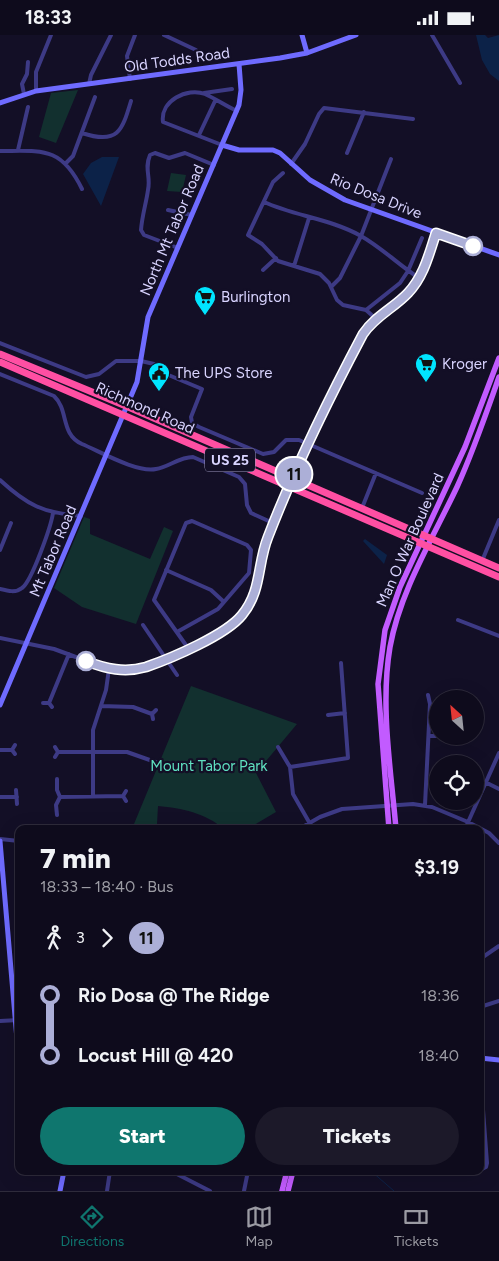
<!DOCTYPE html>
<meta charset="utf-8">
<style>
body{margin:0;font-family:Figtree,sans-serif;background:#1c1929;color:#f1f3f6;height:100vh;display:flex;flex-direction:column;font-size:19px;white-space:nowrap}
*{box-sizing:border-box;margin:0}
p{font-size:16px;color:#9b9ba3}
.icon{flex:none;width:28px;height:28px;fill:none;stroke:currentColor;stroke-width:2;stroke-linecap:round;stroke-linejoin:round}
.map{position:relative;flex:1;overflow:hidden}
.panel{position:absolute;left:15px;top:790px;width:469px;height:350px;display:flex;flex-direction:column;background:#0e0b1c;border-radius:10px;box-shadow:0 5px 20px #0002,0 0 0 1px #2e2b3b}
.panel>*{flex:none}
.badge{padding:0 10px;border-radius:16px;font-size:18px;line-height:32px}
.needle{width:32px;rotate:333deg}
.tools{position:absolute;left:429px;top:655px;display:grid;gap:10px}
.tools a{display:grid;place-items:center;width:55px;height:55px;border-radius:50%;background:#0e0b1c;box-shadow:0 5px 20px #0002,0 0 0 1px #2e2b3b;font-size:25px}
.map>.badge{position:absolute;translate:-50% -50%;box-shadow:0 0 0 2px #fff}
.legs{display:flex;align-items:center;gap:8px;height:55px;padding:0 25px;font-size:16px}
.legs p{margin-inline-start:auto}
.head{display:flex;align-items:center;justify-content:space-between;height:85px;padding:0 25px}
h1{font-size:28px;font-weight:800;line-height:38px}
.cta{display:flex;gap:10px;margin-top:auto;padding:10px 25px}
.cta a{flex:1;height:58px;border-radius:30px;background:#0f766e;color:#fff;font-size:20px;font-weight:800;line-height:58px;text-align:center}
.cta a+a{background:#1c1929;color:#f1f3f6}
ul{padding:0 25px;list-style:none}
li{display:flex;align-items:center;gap:18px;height:60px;font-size:19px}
li i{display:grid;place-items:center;width:8px;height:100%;margin:0 6px;background:currentColor}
li i::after{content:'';width:12px;height:12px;margin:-6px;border:4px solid;border-radius:50%;background:#0e0b1c}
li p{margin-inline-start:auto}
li:first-child i{background:linear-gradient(#0000 50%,currentColor 0)}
li:last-child i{background:linear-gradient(currentColor 50%,#0000 0)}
.status{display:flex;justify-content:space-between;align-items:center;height:35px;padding:0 25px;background:#0e0b1c;direction:ltr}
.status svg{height:14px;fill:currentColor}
.tab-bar{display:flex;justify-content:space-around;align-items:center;height:70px;border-top:1px solid #2e2b3b;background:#0e0b1c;font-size:14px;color:#9b9ba3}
.tab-bar a{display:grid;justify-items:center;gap:2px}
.tab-bar .on{color:#0f766e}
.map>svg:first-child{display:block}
.green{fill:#12302f}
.water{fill:#0c2248}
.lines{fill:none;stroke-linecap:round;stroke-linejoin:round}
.stream{stroke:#0c2248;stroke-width:1}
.street{stroke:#3d3a85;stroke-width:4}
.secondary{stroke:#6f6bff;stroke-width:5}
.primary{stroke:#c25bff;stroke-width:5.5}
.highway{stroke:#ff4fa3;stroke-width:7}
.line-1-casing{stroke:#fff;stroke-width:11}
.line-1{stroke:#acafd7;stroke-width:8}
.stop-1-dot{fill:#fff;stroke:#acafd7;stroke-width:2.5}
.labels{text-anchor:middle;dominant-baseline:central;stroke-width:4.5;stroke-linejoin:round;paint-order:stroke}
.shield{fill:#130f26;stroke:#9e99be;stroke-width:1}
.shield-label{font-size:14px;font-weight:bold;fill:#d9d4ff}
.street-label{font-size:15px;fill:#d9d4ff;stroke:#130f26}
.poi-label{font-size:15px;fill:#d9d4ff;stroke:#130f26;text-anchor:start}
.park-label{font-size:15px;fill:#5fe0c0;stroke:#130f26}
</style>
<div class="status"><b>18:33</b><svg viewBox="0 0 49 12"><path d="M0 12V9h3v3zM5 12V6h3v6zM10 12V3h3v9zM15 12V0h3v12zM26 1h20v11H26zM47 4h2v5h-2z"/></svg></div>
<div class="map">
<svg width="499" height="1156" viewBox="0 0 499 1156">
<rect width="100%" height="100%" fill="#130f26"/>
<path class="green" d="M 78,55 L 56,108 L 39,102 L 51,58 Z
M 171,138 L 186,140 L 182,157 L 167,156 Z
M 84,482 L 90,484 L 90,499 L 150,524 L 164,492 L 173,496 L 136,589 L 82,572 L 54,553 Z
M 191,651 L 297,689 L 256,738 L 276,777 L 247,794 L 224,794 C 205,778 182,773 158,771 L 157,789 L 134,789 Z"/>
<path class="water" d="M 476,0 L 485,0 L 488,3 L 499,0 L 499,46 L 490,39 L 482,25 Z
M 102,122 L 119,122 L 101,171 L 83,139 L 91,128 Z
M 365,504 L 387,520 L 384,529 L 363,506 Z"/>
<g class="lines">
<path class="stream" d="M 371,1136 L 394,1156"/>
<path class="street" d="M 164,0 L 196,15
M 432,0 L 460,48
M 130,44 L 127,21 L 135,0
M 89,49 L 91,40 L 111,0
M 36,56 L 36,37 L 51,0
M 204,58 L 232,54
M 24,59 L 22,49 L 27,39 L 28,27
M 82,98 C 118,110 122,96 131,66
M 199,100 L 215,66
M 222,110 L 163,87 C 160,66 187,52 205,59 C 216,64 226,71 237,76
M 18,115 L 28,72
M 0,116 C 42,116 61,111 82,154
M 347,118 L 364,77
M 66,128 L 73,121 L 95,62
M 291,129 L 305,109 L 319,79 L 324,73 L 413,84
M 283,138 L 273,147 L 248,200 L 262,209 L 278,226 L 320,239 L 329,248 L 337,265 L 343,270 L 366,275 L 375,283
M 264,167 C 295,181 331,184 361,201 L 391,124
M 168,175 L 192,180
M 178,213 L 144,200 L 141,195 C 142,181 146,169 148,155 C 151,141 144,134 150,120 L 155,118 L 169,123 L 185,118 L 214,130
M 294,231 L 309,183
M 263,235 L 276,223
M 331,252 L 340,243 L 361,201 C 382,213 399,230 419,243
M 366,275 L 400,248 L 408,236 L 422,203
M 0,308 L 86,342 L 99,339 L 116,326 L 141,326 L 154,329 L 166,339 L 202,354 L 191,382 L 192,388 L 199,392 L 263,419 L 274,417 L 286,405 L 299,405 L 422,458
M 0,339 L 54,361 C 69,375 60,399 82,409 C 101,417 137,438 156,434 C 169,432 179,422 193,422 L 239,442 L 245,449 L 247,470 L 251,478 L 273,488
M 0,445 C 27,470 43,478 81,481
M 362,473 L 376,438
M 0,515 L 11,488
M 482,526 L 499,485
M 166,535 L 211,555 L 224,567
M 0,554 C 8,556 16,558 22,553 C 32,546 51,491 53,478
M 458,585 L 499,601
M 143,590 L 177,640
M 177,597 L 218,574 L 249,538 L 251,515 L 247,510 L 192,486 L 186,488 L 154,565 L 188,613
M 0,603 L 54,614 L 103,632 L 127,635 L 153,629 L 224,596 L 240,583 L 255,561 L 266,505 L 289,450
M 43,668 L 49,668 L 52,672
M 49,668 L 69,619
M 101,671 L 133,672 L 152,679
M 328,680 L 345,678
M 153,684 L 152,679 L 156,675
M 429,701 L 438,701
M 445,701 L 451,702
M 55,712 L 58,717 L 55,722
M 278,712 L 290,732 L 293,759 L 313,794
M 0,715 L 12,715
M 58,717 L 127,717 L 158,728
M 15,719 L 12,715 L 15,710
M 290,732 L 348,723 L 341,628
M 57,744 L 57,755 L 60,762 L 56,770 L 57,780
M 485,747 L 499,754
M 16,755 L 17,769
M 126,756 L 123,761 L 126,766
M 93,761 L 93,695 L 106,655 L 109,634
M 0,762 L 17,762
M 60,762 L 123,761
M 425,770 L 430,669 L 428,660
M 299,794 L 320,782 L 342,774 L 413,769 L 432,772 L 468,787 L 489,798 L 499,808
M 465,794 L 499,718
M 0,804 L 19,806
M 480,924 L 499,911
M 480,972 L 499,966
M 0,986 L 19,985
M 480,1035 L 487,1128 L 486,1132 L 480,1135
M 171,1136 L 210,1156
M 107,1156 L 110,1136
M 244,1156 L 248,1136"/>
<path class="secondary" d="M 302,0 L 307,18
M 0,68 L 36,56 L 280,23 L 307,18 L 356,0
M 222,110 L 239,115 L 273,115 L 280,118 L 310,145 L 345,165 L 499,220
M 292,444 L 363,299 C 375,281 394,273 408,258 C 424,241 429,219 436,198
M 0,670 L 137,347 L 148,282 L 239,70 L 241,55 L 239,29
M 0,806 L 19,1028
M 480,1023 L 499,1025
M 60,1156 L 64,1136"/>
<path class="primary" d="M 389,794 L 378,649 L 385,595 L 400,552 L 465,412 L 499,323
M 396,794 C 391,735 380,671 390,612 C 400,556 433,503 457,452 C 473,417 486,379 499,342
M 282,1156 L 287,1136
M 288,1156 L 293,1136"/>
<path class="highway" d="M 0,319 L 126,371 L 499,533
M 0,327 L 499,542"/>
</g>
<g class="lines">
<g class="line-1-casing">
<path id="line-1" d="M 86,626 C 106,634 125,638 146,632 C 172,623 226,600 242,580 C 262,556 257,529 268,502 C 295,432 328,365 363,299 C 375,281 394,273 408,258 C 424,241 429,219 436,198 L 473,211"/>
</g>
<use href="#line-1" class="line-1"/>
</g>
<defs>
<g id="supermarket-pin" transform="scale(1.125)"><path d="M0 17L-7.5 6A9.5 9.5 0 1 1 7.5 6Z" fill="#00e5ff" stroke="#130f26"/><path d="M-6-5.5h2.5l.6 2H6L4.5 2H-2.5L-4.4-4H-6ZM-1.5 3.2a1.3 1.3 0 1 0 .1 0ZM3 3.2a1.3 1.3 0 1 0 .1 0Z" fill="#111"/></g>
<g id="civic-pin" transform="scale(1.125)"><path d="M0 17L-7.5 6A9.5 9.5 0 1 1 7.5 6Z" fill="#00e5ff" stroke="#130f26"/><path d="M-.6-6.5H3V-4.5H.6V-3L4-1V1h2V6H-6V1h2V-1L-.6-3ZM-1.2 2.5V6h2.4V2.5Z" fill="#111"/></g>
</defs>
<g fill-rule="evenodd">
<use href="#supermarket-pin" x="205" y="262"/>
<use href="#supermarket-pin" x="426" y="329"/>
<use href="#civic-pin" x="159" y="338"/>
</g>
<g class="stop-1-dot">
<circle cx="473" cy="211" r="9"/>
<circle cx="86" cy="626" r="9"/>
</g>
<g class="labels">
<rect class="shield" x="205" y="413.5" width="50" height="23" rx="4"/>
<g class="shield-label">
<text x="230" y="425">US 25</text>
</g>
<g class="street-label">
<text transform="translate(177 25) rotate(-8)">Old Todds Road</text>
<text transform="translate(376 161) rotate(22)">Rio Dosa Drive</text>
<text transform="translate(172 195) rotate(-67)">North Mt Tabor Road</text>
<text transform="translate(145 373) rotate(24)">Richmond Road</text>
<text transform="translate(410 505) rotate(-66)">Man O War Boulevard</text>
<text transform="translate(53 516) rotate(-67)">Mt Tabor Road</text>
</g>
<g class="poi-label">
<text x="221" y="262">Burlington</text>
<text x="442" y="329">Kroger</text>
<text x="175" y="338">The UPS Store</text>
</g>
<g class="park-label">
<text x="209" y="731">Mount Tabor Park</text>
</g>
</g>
</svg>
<div class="tools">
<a><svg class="needle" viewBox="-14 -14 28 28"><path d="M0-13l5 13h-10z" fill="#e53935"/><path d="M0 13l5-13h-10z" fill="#9b9ba3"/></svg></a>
<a><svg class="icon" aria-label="locate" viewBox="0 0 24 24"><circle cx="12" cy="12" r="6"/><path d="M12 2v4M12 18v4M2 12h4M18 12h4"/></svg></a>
</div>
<b class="badge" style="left:294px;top:439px;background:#acafd7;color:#111">11</b>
<section class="panel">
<div class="head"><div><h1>7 min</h1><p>18:33 – 18:40 · Bus</p></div><b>$3.19</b></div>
<div class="legs"><svg class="icon" aria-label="walk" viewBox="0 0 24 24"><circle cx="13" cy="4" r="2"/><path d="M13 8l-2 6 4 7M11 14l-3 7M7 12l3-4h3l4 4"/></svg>3<svg class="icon" aria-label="forward" viewBox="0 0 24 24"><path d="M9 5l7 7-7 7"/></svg><b class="badge" style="background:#acafd7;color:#111">11</b></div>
<ul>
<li><i style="color:#acafd7"></i><b>Rio Dosa @ The Ridge</b><p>18:36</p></li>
<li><i style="color:#acafd7"></i><b>Locust Hill @ 420</b><p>18:40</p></li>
</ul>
<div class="cta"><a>Start</a><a>Tickets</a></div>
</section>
</div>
<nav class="tab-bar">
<a class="on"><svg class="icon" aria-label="directions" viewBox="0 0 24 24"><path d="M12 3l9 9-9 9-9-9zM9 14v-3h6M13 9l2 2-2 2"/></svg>Directions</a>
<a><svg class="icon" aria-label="map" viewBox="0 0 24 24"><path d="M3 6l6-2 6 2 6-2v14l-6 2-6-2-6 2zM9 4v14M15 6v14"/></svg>Map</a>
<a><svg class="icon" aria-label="tickets" viewBox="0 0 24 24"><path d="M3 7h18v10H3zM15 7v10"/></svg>Tickets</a>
</nav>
